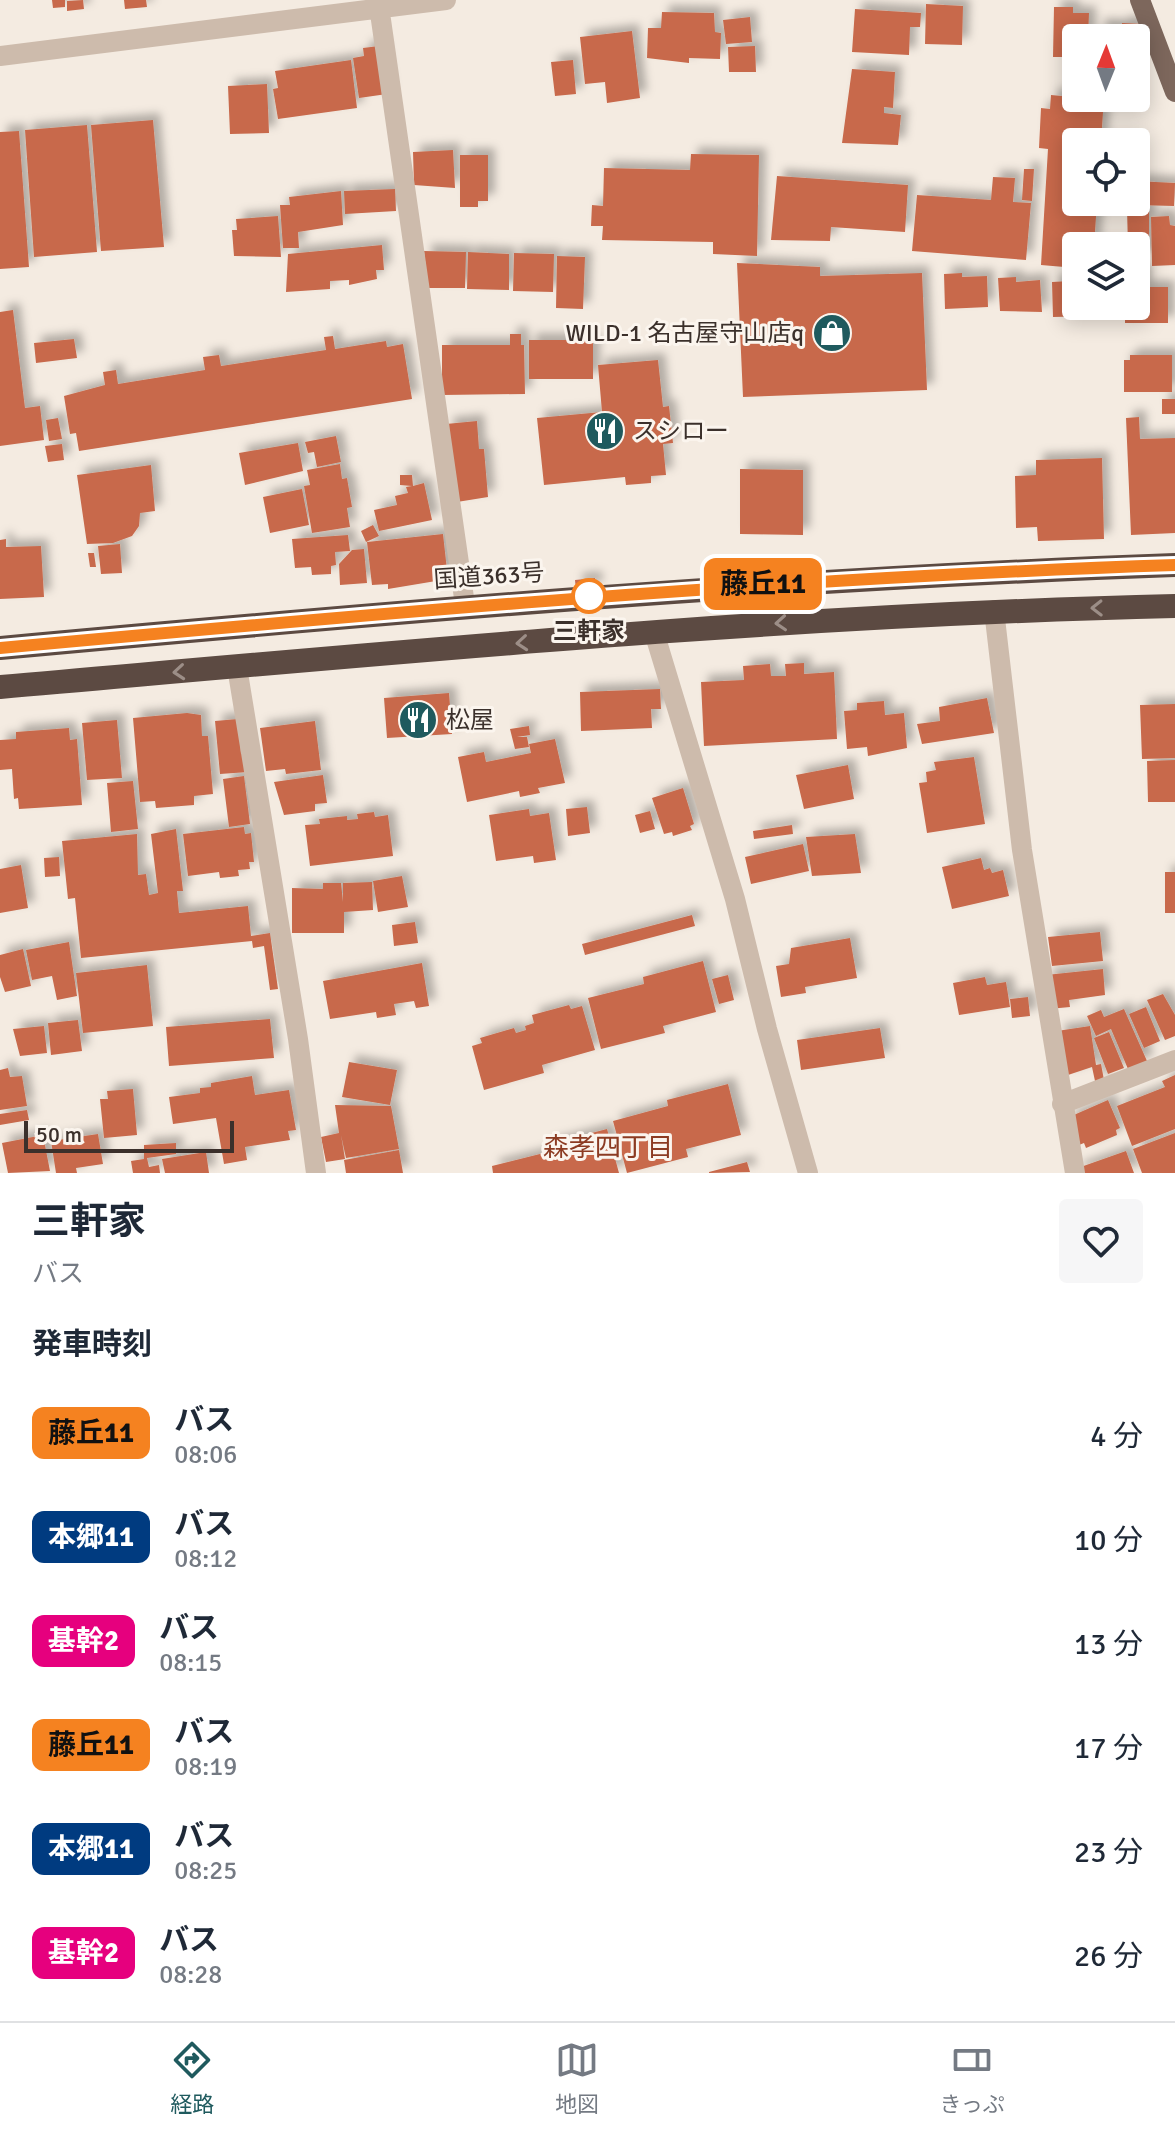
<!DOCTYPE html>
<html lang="ja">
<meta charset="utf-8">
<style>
body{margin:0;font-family:Signika,"Noto Sans JP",sans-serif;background:#f6f6f7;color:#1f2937;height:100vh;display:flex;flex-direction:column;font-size:30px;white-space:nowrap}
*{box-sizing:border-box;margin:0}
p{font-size:26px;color:#747a83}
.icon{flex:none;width:44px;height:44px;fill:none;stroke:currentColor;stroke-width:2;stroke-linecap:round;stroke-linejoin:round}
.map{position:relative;height:1173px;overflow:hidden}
.drawer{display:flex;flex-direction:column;background:#fff;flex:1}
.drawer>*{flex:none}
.badge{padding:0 16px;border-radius:12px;font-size:28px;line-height:52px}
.needle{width:52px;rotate:1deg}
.buttons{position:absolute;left:1062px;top:24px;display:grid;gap:16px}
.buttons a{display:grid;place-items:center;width:88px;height:88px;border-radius:8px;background:#fff;box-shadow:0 4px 20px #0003;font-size:40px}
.scale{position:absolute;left:24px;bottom:20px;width:210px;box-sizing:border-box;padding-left:8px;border:4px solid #3b302b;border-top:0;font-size:22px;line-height:28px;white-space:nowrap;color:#3b302b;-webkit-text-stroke:6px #fbf5ee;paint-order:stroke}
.map>.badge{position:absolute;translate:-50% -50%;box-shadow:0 0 0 4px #fff}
h2{padding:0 32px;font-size:30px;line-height:72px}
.round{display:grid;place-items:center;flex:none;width:84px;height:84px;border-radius:8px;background:#f6f6f7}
.summary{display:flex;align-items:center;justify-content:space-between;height:136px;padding:0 32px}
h1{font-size:38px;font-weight:700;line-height:60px}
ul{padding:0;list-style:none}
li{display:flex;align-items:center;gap:24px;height:104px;padding:0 32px}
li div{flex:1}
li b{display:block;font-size:30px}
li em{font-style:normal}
li .badge{min-width:88px;font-weight:700;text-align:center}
.dock{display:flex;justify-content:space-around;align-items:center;height:112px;border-top:2px solid #e0e1e3;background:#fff;font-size:22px;color:#747a83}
.dock a{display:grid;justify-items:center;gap:4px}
.dock .selected{color:#1f5a5e}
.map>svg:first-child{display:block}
.building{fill:#c8694b;filter:url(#shadow)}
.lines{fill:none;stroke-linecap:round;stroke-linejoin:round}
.street{stroke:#cdbbac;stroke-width:20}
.primary{stroke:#7d675c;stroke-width:20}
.highway{stroke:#5c4a42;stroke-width:24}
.oneway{stroke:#9c8e87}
.line-casing{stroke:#fff;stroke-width:18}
.line{stroke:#f58220;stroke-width:12}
.stop-dot{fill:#fff;stroke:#f58220;stroke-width:4}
.labels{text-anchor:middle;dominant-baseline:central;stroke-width:6;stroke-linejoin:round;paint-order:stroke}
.poi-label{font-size:24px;fill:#3b302b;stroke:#fbf5ee;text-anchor:start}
.street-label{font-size:24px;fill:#3b302b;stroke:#fbf5ee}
.stop-label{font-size:24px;font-weight:bold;fill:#3b302b;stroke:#fbf5ee}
.neighbourhood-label{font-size:26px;fill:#8c3b22;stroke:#fbf5ee}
</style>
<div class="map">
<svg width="1175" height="1173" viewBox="0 0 1175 1173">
<defs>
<filter id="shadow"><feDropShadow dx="7" dy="-7" stdDeviation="4" flood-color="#0004"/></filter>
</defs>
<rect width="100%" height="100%" fill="#f4ebe1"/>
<path class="building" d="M 52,0 L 65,0 L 65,7 L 53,8 Z
M 83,0 L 84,9 L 67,11 L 67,1 Z
M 124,0 L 146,0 L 147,7 L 125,9 Z
M 926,4 L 963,6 L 962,45 L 925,44 Z
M 1054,7 L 1073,7 L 1073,13 L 1089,13 L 1088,38 L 1076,38 L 1076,57 L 1053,57 Z
M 855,9 L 921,13 L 920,27 L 910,27 L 909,55 L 852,52 Z
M 662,12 L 714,13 L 715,32 L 721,33 L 720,59 L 689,58 L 689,63 L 647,58 L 648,28 L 661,28 Z
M 750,17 L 752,42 L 726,44 L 723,20 Z
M 1122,23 L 1142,24 L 1140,60 L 1136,59 L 1136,38 L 1098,38 L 1099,26 L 1122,27 Z
M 632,31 L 640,98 L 607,103 L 605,82 L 585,84 L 580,37 Z
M 379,46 L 387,94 L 359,98 L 353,58 L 364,56 L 363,48 Z
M 755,46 L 756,72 L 729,72 L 728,47 Z
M 351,60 L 357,108 L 278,119 L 273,89 L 278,88 L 275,71 Z
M 573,60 L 576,94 L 555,96 L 551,62 Z
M 852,69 L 895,72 L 893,108 L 884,107 L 884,113 L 901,115 L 898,145 L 842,143 Z
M 267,84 L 269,133 L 230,134 L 228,86 Z
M 1051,95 L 1082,98 L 1082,109 L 1103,112 L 1101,142 L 1076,142 L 1076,202 L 1097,202 L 1094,246 L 1076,246 L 1076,268 L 1041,265 L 1048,149 L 1039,148 L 1041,108 L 1050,109 Z
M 153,120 L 164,247 L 101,251 L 91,125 Z
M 87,125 L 97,252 L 34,257 L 25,130 Z
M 19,131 L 29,267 L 0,269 L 0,132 Z
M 453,150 L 455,188 L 414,185 L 413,152 Z
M 691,154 L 759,155 L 757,256 L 713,254 L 713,242 L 602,240 L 603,226 L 591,226 L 592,205 L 603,206 L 604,168 L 690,170 Z
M 460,155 L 488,155 L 488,201 L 478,201 L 478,207 L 460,207 Z
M 1024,169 L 1034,169 L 1032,201 L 1022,200 Z
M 777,176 L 908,185 L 905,232 L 831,227 L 830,241 L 771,240 Z
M 993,177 L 1015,178 L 1013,202 L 1031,203 L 1026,260 L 912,251 L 917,195 L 991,200 Z
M 1136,181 L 1175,183 L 1174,206 L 1136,205 Z
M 395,189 L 396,211 L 345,214 L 344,191 Z
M 341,191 L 343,225 L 298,232 L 299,248 L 283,248 L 280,205 L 290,205 L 289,197 Z
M 1149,208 L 1149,257 L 1136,257 L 1136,246 L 1128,246 L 1127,209 Z
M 278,216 L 281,257 L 234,256 L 232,230 L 237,230 L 236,219 Z
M 1169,216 L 1170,225 L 1175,226 L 1175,265 L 1152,266 L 1151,217 Z
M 382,245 L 384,270 L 376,270 L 377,279 L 349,285 L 349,280 L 330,281 L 330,289 L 286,292 L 288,254 Z
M 424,251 L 466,252 L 465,288 L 428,288 Z
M 468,252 L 509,254 L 509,290 L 467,289 Z
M 514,253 L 554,254 L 553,292 L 513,291 Z
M 557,256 L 585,257 L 583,309 L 556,308 Z
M 737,263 L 820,267 L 820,276 L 922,273 L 927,390 L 743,397 Z
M 1136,271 L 1144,271 L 1144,287 L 1168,287 L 1168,323 L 1125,323 L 1125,306 L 1136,306 Z
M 962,273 L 962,277 L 987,276 L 988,307 L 945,309 L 944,274 Z
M 1016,277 L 1016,282 L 1040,280 L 1042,312 L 1000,311 L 998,278 Z
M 1069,281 L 1069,285 L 1076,285 L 1076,306 L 1095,306 L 1096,316 L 1053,317 L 1052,282 Z
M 13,310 L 25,408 L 40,406 L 44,440 L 0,446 L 0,312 Z
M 510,334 L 521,334 L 521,345 L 524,345 L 525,394 L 442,395 L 442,345 L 510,345 Z
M 333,336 L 335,349 L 386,341 L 387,347 L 403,344 L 412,399 L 79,451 L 76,433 L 70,434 L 64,396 L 105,385 L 103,372 L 116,370 L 118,384 L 205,370 L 203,357 L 219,355 L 221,366 L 326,350 L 324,337 Z
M 74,339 L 77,358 L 36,363 L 34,343 Z
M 529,340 L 593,340 L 593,379 L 529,379 Z
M 1130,355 L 1172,355 L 1172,392 L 1124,392 L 1124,360 L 1130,360 Z
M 658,360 L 663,407 L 669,406 L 673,443 L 663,444 L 666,475 L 651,476 L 651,483 L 626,485 L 625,477 L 544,485 L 537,418 L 602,412 L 598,365 Z
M 1162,399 L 1175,399 L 1175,414 L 1162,414 Z
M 1139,417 L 1140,439 L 1175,438 L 1175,533 L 1131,535 L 1126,418 Z
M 58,418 L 62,439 L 49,441 L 46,420 Z
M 477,421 L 479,449 L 484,449 L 488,497 L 457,502 L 446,424 Z
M 336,436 L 341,462 L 317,467 L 314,452 L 308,453 L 305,442 Z
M 298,443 L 303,471 L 245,485 L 239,453 Z
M 62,444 L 64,460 L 48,462 L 45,446 Z
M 1102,458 L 1104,539 L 1038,541 L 1037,527 L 1016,528 L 1015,476 L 1036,475 L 1036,460 Z
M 340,464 L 342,479 L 347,478 L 352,507 L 347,508 L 350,527 L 312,533 L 304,486 L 310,485 L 307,470 Z
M 151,465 L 155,511 L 140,513 L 139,526 L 132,536 L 113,543 L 87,544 L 77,475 Z
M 740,469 L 803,470 L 803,535 L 740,534 Z
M 400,475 L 412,475 L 413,486 L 424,483 L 432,520 L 379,531 L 374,510 L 397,505 L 395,496 L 408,493 L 406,487 L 412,486 L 400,485 Z
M 302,489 L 309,525 L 270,533 L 263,497 Z
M 373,525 L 379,536 L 366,542 L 361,531 Z
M 443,534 L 448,579 L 388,589 L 388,584 L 372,585 L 367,542 Z
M 348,535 L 350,551 L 335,552 L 336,565 L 331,566 L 331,574 L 312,575 L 311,567 L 295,568 L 292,539 Z
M 6,539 L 6,547 L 41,546 L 44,597 L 0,599 L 0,540 Z
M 120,544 L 122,573 L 101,574 L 98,546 Z
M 364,549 L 367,583 L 340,585 L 339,564 L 352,550 Z
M 88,553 L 94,553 L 96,567 L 90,567 Z
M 595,578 L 596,588 L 576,590 L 575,580 Z
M 804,663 L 804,674 L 834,672 L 837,739 L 704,746 L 701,682 L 744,680 L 743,666 L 770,664 L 771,676 L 786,676 L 785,664 Z
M 660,689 L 661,709 L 651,709 L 652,728 L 581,731 L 580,692 Z
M 449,693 L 452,734 L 387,738 L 384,698 Z
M 987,698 L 994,733 L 922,744 L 917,724 L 940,721 L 939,707 Z
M 884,701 L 885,715 L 904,713 L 907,748 L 868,756 L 867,747 L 847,749 L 844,711 L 857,710 L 857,703 Z
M 1175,704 L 1175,758 L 1142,759 L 1140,705 Z
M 187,713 L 201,715 L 202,736 L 208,736 L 213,794 L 194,796 L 194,805 L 156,808 L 155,801 L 140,802 L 133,718 Z
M 238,719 L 241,754 L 246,753 L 248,772 L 220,774 L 215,721 Z
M 117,720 L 122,778 L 87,780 L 82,723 Z
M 315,721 L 321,770 L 286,774 L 285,769 L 266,771 L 260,728 Z
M 529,726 L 530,735 L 517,737 L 527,737 L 529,747 L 515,749 L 510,729 Z
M 69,728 L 70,740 L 77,739 L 82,805 L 19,809 L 18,798 L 14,799 L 12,769 L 0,770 L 0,740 L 16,739 L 16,732 Z
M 555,739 L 565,783 L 538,788 L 540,793 L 520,797 L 519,791 L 467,802 L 458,757 L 484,752 L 486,762 L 531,753 L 529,744 Z
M 974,757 L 985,824 L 927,833 L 919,783 L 927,782 L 926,772 L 936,770 L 934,762 Z
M 1175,760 L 1175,802 L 1148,802 L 1147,761 Z
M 848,765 L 854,799 L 804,809 L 796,775 Z
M 323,775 L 327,803 L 315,804 L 315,811 L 284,815 L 274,782 Z
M 244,776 L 250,824 L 229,827 L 223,779 Z
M 133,781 L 138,829 L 111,832 L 107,783 Z
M 683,788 L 694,824 L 690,826 L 692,830 L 673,836 L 672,832 L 664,834 L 652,798 Z
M 587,807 L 590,833 L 568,836 L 566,809 Z
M 529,809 L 530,816 L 549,813 L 556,860 L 534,863 L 533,856 L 496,861 L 489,815 Z
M 650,811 L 655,829 L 640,833 L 635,815 Z
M 374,812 L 375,817 L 388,815 L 393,856 L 310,866 L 305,825 L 320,824 L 319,819 L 347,816 L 347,820 L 358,819 L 357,814 Z
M 792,825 L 793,834 L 754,839 L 753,831 Z
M 244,827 L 245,834 L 251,833 L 254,862 L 249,862 L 250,869 L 238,870 L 239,876 L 220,878 L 219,872 L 188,876 L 183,834 Z
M 176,829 L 183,891 L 177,891 L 179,913 L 248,906 L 251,936 L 270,933 L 278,989 L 270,990 L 264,946 L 253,948 L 252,941 L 81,958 L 75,898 L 68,899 L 62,841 L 137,834 L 138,875 L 146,874 L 149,895 L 158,893 L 151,834 Z
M 855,834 L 861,873 L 812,876 L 806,837 Z
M 803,844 L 809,871 L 751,884 L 745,857 Z
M 59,857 L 60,876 L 45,877 L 44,858 Z
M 981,858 L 984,870 L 990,868 L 992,873 L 1003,870 L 1009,896 L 952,909 L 942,867 Z
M 21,865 L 28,908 L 0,913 L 0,869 Z
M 1165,872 L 1175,872 L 1175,913 L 1165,913 Z
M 402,876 L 408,907 L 378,912 L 373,881 Z
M 372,882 L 373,910 L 344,912 L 344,933 L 292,933 L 292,888 L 323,889 L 323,883 L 341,883 L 343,902 L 343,883 Z
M 692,915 L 695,926 L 585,955 L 582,944 Z
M 415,922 L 418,943 L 394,946 L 392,925 Z
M 1100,932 L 1103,961 L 1052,966 L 1048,937 Z
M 850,938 L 857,978 L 805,987 L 806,993 L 781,997 L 776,966 L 789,964 L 791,948 Z
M 69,942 L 77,996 L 57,1000 L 52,976 L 32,980 L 26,950 Z
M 23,949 L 31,986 L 5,992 L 0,977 L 0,955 Z
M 703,961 L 716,1012 L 663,1026 L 665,1033 L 601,1049 L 588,998 L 644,984 L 643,977 Z
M 422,963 L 429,1006 L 416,1008 L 414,1001 L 394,1004 L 396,1015 L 377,1018 L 376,1012 L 330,1019 L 323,981 Z
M 147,965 L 153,1026 L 83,1033 L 76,973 Z
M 1103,969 L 1105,995 L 1069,1000 L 1070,1007 L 1049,1009 L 1046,975 Z
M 728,975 L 734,1000 L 719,1004 L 712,979 Z
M 985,977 L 987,985 L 1006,982 L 1010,1007 L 959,1015 L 953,983 Z
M 1163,994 L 1175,1015 L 1175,1036 L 1165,1040 L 1147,1000 Z
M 1028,997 L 1030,1016 L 1012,1018 L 1010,999 Z
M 569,1005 L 571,1009 L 582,1006 L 595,1050 L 542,1065 L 544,1073 L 484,1090 L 472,1046 L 482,1043 L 480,1038 L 514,1028 L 516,1033 L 526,1030 L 525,1026 L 534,1023 L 532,1015 Z
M 1146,1007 L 1160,1041 L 1144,1048 L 1129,1014 Z
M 1124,1009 L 1147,1061 L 1128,1069 L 1111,1029 L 1096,1036 L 1087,1016 L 1101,1010 L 1104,1017 Z
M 270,1019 L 274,1058 L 169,1066 L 166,1027 Z
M 78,1020 L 82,1051 L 51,1055 L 48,1023 Z
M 44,1026 L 47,1053 L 20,1056 L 13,1029 Z
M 1090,1026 L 1096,1065 L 1101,1064 L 1104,1080 L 1095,1081 L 1092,1067 L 1065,1076 L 1057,1031 Z
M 880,1028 L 885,1058 L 801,1070 L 797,1040 Z
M 1109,1032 L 1124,1068 L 1108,1074 L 1094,1038 Z
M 349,1062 L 397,1070 L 390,1105 L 342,1097 Z
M 8,1068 L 10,1077 L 22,1076 L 27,1106 L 0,1110 L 0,1070 Z
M 1175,1075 L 1175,1129 L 1132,1146 L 1117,1106 L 1165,1087 L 1162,1081 Z
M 252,1076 L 255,1095 L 289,1090 L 296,1130 L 288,1131 L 290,1140 L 245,1147 L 247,1160 L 224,1164 L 216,1118 L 173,1124 L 169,1097 L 200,1093 L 200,1088 L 211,1087 L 211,1083 Z
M 728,1084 L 741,1135 L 686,1149 L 688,1157 L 627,1173 L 613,1121 L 668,1106 L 667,1100 Z
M 133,1089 L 137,1135 L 104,1138 L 100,1099 L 108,1099 L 107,1091 Z
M 1108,1100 L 1120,1128 L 1116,1130 L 1117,1135 L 1086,1148 L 1084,1143 L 1079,1145 L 1067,1118 Z
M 335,1105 L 391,1106 L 399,1149 L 346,1158 L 341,1135 L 345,1159 L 326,1162 L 321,1137 L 339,1133 Z
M 27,1110 L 29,1120 L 0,1125 L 0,1114 Z
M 607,1129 L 619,1173 L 493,1173 L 492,1166 L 548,1152 L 546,1145 Z
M 1175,1133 L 1175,1173 L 1142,1173 L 1133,1149 Z
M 98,1134 L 103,1164 L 76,1168 L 77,1173 L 56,1173 L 51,1141 Z
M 43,1135 L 50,1171 L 8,1173 L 2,1143 Z
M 176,1143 L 176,1154 L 147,1158 L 149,1167 L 159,1165 L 160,1173 L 133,1173 L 131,1161 L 144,1159 L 144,1145 Z
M 399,1150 L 403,1173 L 346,1173 L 344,1160 Z
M 1126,1151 L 1134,1173 L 1076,1173 L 1075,1169 Z
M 206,1152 L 209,1173 L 165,1173 L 162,1159 Z
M 747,1162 L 750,1172 L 709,1173 L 709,1172 Z"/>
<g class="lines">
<path class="street" d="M 379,6 L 465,605
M 0,56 L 446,0
M 994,610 L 1022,850 L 1075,1173
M 654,632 L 735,899 L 767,1029 L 808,1173
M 237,667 L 298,1039 L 316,1173
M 1062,1104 L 1175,1060"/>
<path class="primary" d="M 1140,0 L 1175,92"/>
<path class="highway" d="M 0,648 C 391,612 782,579 1175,565
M 0,687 C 391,653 782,615 1175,606"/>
</g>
<defs><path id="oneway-chevron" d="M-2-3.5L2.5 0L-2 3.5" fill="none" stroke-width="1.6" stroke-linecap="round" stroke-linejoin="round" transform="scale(2)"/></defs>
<g class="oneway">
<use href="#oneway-chevron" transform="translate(1097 608) rotate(179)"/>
<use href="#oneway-chevron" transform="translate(781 623) rotate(176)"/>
<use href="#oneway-chevron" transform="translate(522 643) rotate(175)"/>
<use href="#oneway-chevron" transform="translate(179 672) rotate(175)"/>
</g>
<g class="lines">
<g class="line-casing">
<path id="line" d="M 0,648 C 391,612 782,578 1175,565"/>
</g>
<use href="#line" class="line"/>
</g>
<defs>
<g id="shop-disc" transform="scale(2)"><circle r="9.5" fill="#1f5a5e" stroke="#fbf5ee"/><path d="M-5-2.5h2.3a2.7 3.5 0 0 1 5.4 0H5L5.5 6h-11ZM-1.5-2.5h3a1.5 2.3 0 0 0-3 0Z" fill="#fff"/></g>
<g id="restaurant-disc" transform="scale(2)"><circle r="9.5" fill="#1f5a5e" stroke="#fbf5ee"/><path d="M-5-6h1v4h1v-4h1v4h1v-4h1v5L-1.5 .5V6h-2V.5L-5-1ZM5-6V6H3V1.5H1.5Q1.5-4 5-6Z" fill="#fff"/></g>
</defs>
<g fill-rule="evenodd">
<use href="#shop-disc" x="832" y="333"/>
<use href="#restaurant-disc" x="605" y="431"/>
<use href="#restaurant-disc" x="418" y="720"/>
</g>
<circle class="stop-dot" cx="589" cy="596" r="16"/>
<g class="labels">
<g class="poi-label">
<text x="804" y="333" text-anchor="end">WILD-1 名古屋守山店q</text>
<text x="633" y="431">スシロー</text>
<text x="446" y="720">松屋</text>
</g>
<g class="street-label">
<text transform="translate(489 576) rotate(-4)">国道363号</text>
</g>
<g class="stop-label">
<text x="589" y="631">三軒家</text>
</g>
<g class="neighbourhood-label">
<text x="608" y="1148">森孝四丁目</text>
</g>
</g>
</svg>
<div class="buttons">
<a><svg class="needle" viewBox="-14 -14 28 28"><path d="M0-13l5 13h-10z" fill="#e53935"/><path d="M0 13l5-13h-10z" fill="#747a83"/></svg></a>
<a><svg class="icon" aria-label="locate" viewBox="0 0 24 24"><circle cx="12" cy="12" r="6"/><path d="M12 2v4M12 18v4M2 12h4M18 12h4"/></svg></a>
<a><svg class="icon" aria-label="layers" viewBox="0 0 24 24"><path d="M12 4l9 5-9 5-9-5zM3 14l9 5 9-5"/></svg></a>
</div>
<div class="scale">50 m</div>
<b class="badge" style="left:763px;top:584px;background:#f58220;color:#111">藤丘11</b>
</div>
<section class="drawer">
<div class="summary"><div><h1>三軒家</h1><p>バス</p></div><a class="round"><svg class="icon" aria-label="heart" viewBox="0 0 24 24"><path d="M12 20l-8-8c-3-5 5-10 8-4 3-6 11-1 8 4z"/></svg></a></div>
<h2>発車時刻</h2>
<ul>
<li><span class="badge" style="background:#f58220;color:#111">藤丘11</span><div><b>バス</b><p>08:06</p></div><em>4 分</em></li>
<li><span class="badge" style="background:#003b80;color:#fff">本郷11</span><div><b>バス</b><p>08:12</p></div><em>10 分</em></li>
<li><span class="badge" style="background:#e6007e;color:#fff">基幹2</span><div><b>バス</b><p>08:15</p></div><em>13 分</em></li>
<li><span class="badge" style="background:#f58220;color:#111">藤丘11</span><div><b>バス</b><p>08:19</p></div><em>17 分</em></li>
<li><span class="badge" style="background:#003b80;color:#fff">本郷11</span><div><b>バス</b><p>08:25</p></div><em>23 分</em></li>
<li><span class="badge" style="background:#e6007e;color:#fff">基幹2</span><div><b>バス</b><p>08:28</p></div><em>26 分</em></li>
</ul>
</section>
<nav class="dock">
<a class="selected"><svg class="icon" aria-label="directions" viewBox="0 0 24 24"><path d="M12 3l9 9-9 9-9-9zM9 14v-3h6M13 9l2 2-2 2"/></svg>経路</a>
<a><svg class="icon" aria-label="map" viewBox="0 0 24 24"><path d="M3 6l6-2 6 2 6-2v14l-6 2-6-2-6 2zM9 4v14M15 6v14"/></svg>地図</a>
<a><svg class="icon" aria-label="tickets" viewBox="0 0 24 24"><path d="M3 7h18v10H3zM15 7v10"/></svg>きっぷ</a>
</nav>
